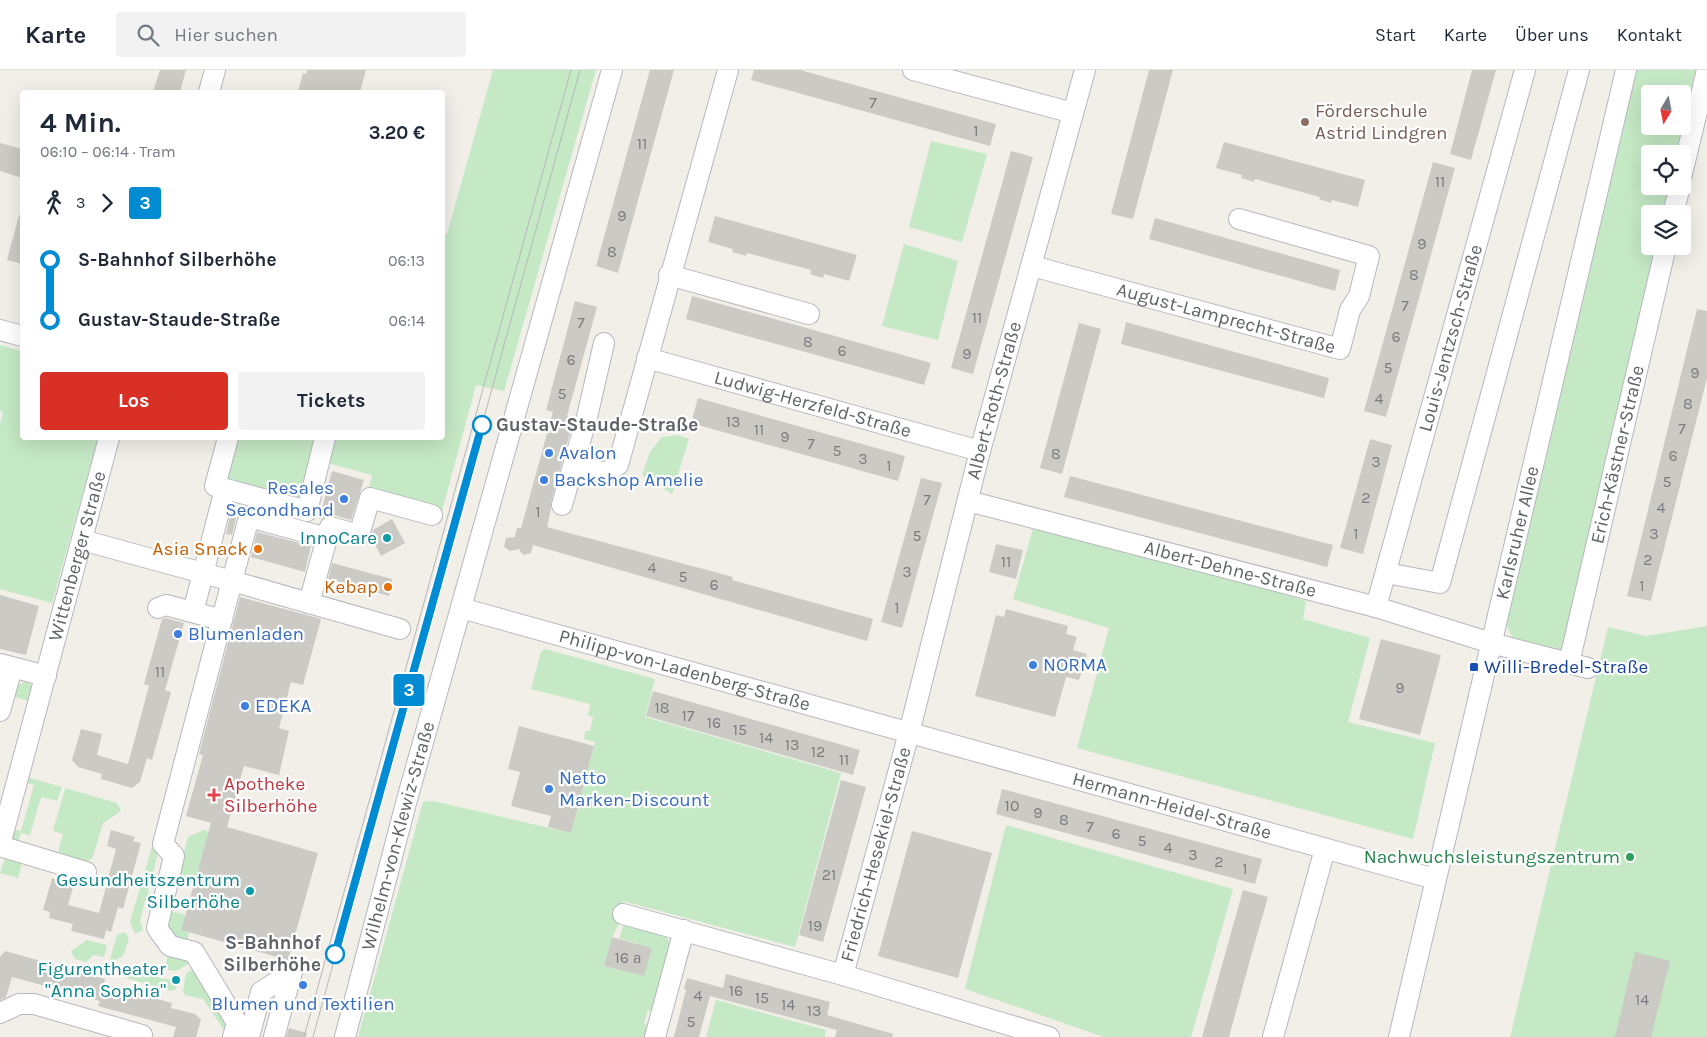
<!DOCTYPE html>
<html lang="de">
<meta charset="utf-8">
<style>
body{margin:0;font-family:Karla,sans-serif;background:#f2f2f3;color:#1f2937;height:100vh;display:flex;flex-direction:column;font-size:19px;white-space:nowrap}
*{box-sizing:border-box;margin:0}
p{font-size:16px;color:#747a83}
.icon{flex:none;width:28px;height:28px;fill:none;stroke:currentColor;stroke-width:2;stroke-linecap:round;stroke-linejoin:round}
.map{position:relative;flex:1;overflow:hidden}
.panel{position:absolute;left:20px;top:20px;width:425px;height:350px;display:flex;flex-direction:column;background:#fff;border-radius:5px;box-shadow:0 5px 20px #0002}
.panel>*{flex:none}
.badge{padding:0 10px;border-radius:4px;font-size:18px;line-height:32px}
.needle{width:32px;rotate:190deg}
.controls{position:absolute;left:1641px;top:15px;display:grid;gap:10px}
.controls a{display:grid;place-items:center;width:50px;height:50px;border-radius:5px;background:#fff;box-shadow:0 5px 20px #0002;font-size:25px}
.map>.badge{position:absolute;translate:-50% -50%;box-shadow:0 0 0 2px #fff}
.legs{display:flex;align-items:center;gap:8px;height:55px;padding:0 20px;font-size:16px}
.legs p{margin-inline-start:auto}
.overview{display:flex;align-items:center;justify-content:space-between;height:85px;padding:0 20px}
h1{font-size:28px;font-weight:700;line-height:38px}
.action{display:flex;gap:10px;margin-top:auto;padding:10px 20px}
.action a{flex:1;height:58px;border-radius:5px;background:#d93025;color:#fff;font-size:20px;font-weight:700;line-height:58px;text-align:center}
.action a+a{background:#f2f2f3;color:#1f2937}
ul{padding:0 20px;list-style:none}
li{display:flex;align-items:center;gap:18px;height:60px;font-size:19px}
li i{display:grid;place-items:center;width:8px;height:100%;margin:0 6px;background:currentColor}
li i::after{content:'';width:12px;height:12px;margin:-6px;border:4px solid;border-radius:50%;background:#fff}
li p{margin-inline-start:auto}
li:first-child i{background:linear-gradient(#0000 50%,currentColor 0)}
li:last-child i{background:linear-gradient(currentColor 50%,#0000 0)}
header{display:flex;align-items:center;gap:30px;box-sizing:border-box;height:70px;padding:0 25px;background:#fff;border-bottom:1px solid #e0e1e3}
header strong{font-size:24px}
nav{display:flex;gap:28px;margin-inline-start:auto;font-size:18px}
.search{width:350px;height:45px;background:#f2f2f3;display:flex;align-items:center;gap:12px;box-sizing:border-box;padding:0 18px;border-radius:5px;color:#747a83;font-size:19px}
.map>svg:first-child{display:block}
.green{fill:#c5e8c5;fill-rule:evenodd}
.building{fill:#cccac5}
.lines{fill:none;stroke-linecap:round;stroke-linejoin:round}
.minor-casing{stroke:#b5b8bc;stroke-width:22}
.minor{stroke:#fff;stroke-width:20}
.tram{stroke:#b6b7b8;stroke-width:1}
.line-1-casing{stroke:#fff;stroke-width:11}
.line-1{stroke:#008bd2;stroke-width:8}
.education-dot{fill:#8d6e63;stroke:#fff;stroke-width:2}
.stop-1-dot{fill:#fff;stroke:#008bd2;stroke-width:2.5}
.shop-dot{fill:#3f7fe0;stroke:#fff;stroke-width:2}
.culture-dot{fill:#0f9aa8;stroke:#fff;stroke-width:2}
.food-dot{fill:#e8710a;stroke:#fff;stroke-width:2}
.transit-dot{fill:#1a4fb4;stroke:#fff;stroke-width:2}
.health-dot{fill:#e0444e;stroke:#fff;stroke-width:2}
.leisure-dot{fill:#2e9e5b;stroke:#fff;stroke-width:2}
.labels{text-anchor:middle;dominant-baseline:central;stroke-width:4.5;stroke-linejoin:round;paint-order:stroke}
.number-label{font-size:16px;fill:#7a7d7f}
.education-label{font-size:19px;fill:#785e54;stroke:#fff;text-anchor:start}
.street-label{font-size:19px;fill:#5f6368;stroke:#fff}
.stop-label{font-size:19px;font-weight:bold;fill:#5f6368;stroke:#fff;text-anchor:start}
.shop-label{font-size:19px;fill:#366cbe;stroke:#fff;text-anchor:start}
.culture-label{font-size:19px;fill:#0d838f;stroke:#fff;text-anchor:end}
.food-label{font-size:19px;fill:#c56008;stroke:#fff;text-anchor:end}
.transit-label{font-size:19px;fill:#164399;stroke:#fff;text-anchor:start}
.health-label{font-size:19px;fill:#be3a42;stroke:#fff;text-anchor:start}
.leisure-label{font-size:19px;fill:#27864d;stroke:#fff;text-anchor:end}
</style>
<header>
<strong>Karte</strong>
<div class="search"><svg class="icon" aria-label="search" viewBox="0 0 24 24"><circle cx="10" cy="10" r="6"/><path d="M15 15l6 6"/></svg>Hier suchen</div>
<nav><a>Start</a><a>Karte</a><a>Über uns</a><a>Kontakt</a></nav>
</header>
<div class="map">
<svg width="1707" height="967" viewBox="0 0 1707 967">
<rect width="100%" height="100%" fill="#f1efe8"/>
<path class="green" d="M 493,0 L 596,0 L 504,321 L 476,315 L 439,452 L 365,435 L 372,405 L 320,391 L 326,368 L 442,368 L 443,163 L 447,164 Z
M 1633,0 L 1700,0 L 1681,84 L 1650,84 L 1650,116 L 1673,116 L 1666,144 L 1650,144 L 1650,176 L 1659,176 L 1563,584 L 1514,572 L 1505,551 ZM 1650,24 L 1682,24 L 1682,56 L 1650,56 Z
M 931,71 L 987,84 L 962,172 L 909,157 Z
M 904,174 L 958,191 L 938,270 L 882,256 Z
M 0,275 L 22,281 L 22,368 L 98,368 L 52,533 L 0,519 L 0,354 L 3,342 L 0,341 Z
M 678,365 L 689,369 L 672,424 L 642,405 L 650,382 L 662,367 Z
M 232,368 L 317,368 L 304,425 L 297,431 L 235,417 L 228,409 L 225,401 Z
M 1036,448 L 1306,531 L 1303,549 L 1370,568 L 1348,652 L 1435,673 L 1413,769 L 1077,678 L 1109,558 L 1013,529 Z
M 1707,556 L 1707,967 L 1510,967 L 1608,557 L 1646,566 Z
M 545,579 L 655,609 L 645,647 L 841,703 L 795,877 L 623,831 L 618,856 L 612,867 L 604,896 L 644,906 L 651,878 L 619,868 L 626,849 L 665,865 L 673,878 L 655,942 L 648,940 L 644,954 L 651,957 L 648,967 L 358,967 L 423,732 L 433,731 L 571,763 L 595,672 L 584,669 L 585,661 L 590,661 L 593,647 L 588,645 L 590,634 L 531,619 L 541,582 Z
M 27,612 L 34,617 L 32,632 L 12,626 L 16,618 L 21,613 Z
M 27,707 L 62,717 L 57,731 L 41,727 L 30,765 L 21,763 L 17,775 L 13,769 L 12,759 L 21,761 L 34,715 L 25,712 Z
M 65,718 L 117,733 L 121,741 L 103,753 L 93,787 L 87,792 L 50,784 L 48,779 L 58,782 L 63,764 L 53,761 Z
M 1006,755 L 1233,819 L 1191,967 L 1104,967 L 965,919 Z
M 204,760 L 209,761 L 194,813 L 182,810 L 181,816 L 175,815 L 188,767 Z
M 155,767 L 160,775 L 148,822 L 151,828 L 145,831 L 140,851 L 143,860 L 135,864 L 130,852 Z
M 10,787 L 23,788 L 18,808 L 0,803 L 5,788 Z
M 167,840 L 185,845 L 181,859 L 189,862 L 187,873 L 182,876 L 164,855 Z
M 125,862 L 129,868 L 123,886 L 115,890 L 110,889 L 117,865 Z
M 87,870 L 107,875 L 104,887 L 94,885 L 86,892 L 75,889 L 71,881 Z
M 168,883 L 192,892 L 176,901 L 168,900 L 166,893 Z
M 126,894 L 130,901 L 175,911 L 177,913 L 176,919 L 172,921 L 126,908 L 120,897 Z
M 196,897 L 228,948 L 224,960 L 203,929 L 185,925 L 183,921 L 186,904 Z
M 716,930 L 826,960 L 825,967 L 706,967 Z"/>
<path class="building" d="M 160,0 L 186,0 L 180,22 L 153,22 Z
M 307,0 L 366,0 L 360,22 L 298,22 L 303,3 L 306,4 Z
M 650,0 L 674,0 L 618,203 L 596,196 Z
M 754,0 L 800,0 L 996,54 L 990,76 L 751,10 Z
M 1149,0 L 1173,0 L 1133,149 L 1111,144 Z
M 1472,0 L 1496,0 L 1471,90 L 1450,84 Z
M 1224,72 L 1365,110 L 1358,137 L 1332,130 L 1331,133 L 1319,129 L 1320,127 L 1255,109 L 1254,112 L 1241,108 L 1242,105 L 1216,98 Z
M 0,73 L 22,79 L 22,108 L 0,101 Z
M 1011,81 L 1033,87 L 973,304 L 951,298 Z
M 1433,92 L 1455,98 L 1386,347 L 1364,341 Z
M 19,145 L 22,145 L 22,194 L 7,190 Z
M 715,146 L 857,185 L 849,211 L 824,204 L 823,208 L 810,204 L 811,200 L 747,183 L 746,186 L 732,182 L 733,179 L 708,172 Z
M 1155,148 L 1340,200 L 1335,221 L 1149,169 Z
M 692,226 L 931,293 L 924,315 L 686,249 Z
M 575,231 L 597,237 L 567,346 L 574,348 L 551,432 L 551,439 L 547,457 L 733,507 L 732,510 L 873,549 L 867,571 L 533,475 L 531,483 L 523,485 L 519,479 L 510,481 L 504,477 L 506,468 L 515,467 L 517,458 L 521,458 L 553,342 L 546,340 Z
M 1697,239 L 1707,241 L 1707,308 L 1651,531 L 1627,526 Z
M 1126,252 L 1329,308 L 1324,328 L 1121,274 Z
M 1079,253 L 1101,259 L 1062,404 L 1040,398 Z
M 698,328 L 905,386 L 898,411 L 691,353 Z
M 1370,369 L 1392,375 L 1363,484 L 1340,478 Z
M 332,401 L 364,410 L 351,450 L 333,445 L 319,449 Z
M 1070,406 L 1333,475 L 1327,497 L 1064,427 Z
M 921,408 L 942,413 L 902,558 L 881,552 Z
M 230,446 L 236,448 L 232,465 L 226,464 Z
M 392,449 L 405,473 L 381,486 L 371,467 L 373,460 Z
M 257,462 L 311,476 L 305,502 L 251,487 Z
M 996,474 L 1023,480 L 1016,509 L 989,502 Z
M 332,493 L 392,509 L 389,526 L 328,509 Z
M 0,525 L 39,536 L 26,585 L 0,579 Z
M 240,527 L 321,549 L 303,615 L 291,612 L 279,658 L 289,661 L 279,705 L 244,696 L 227,757 L 318,783 L 288,890 L 181,860 L 211,753 L 186,746 L 203,685 L 199,684 Z
M 1006,539 L 1068,556 L 1066,564 L 1077,567 L 1073,580 L 1087,584 L 1079,610 L 1066,607 L 1055,647 L 975,626 L 996,545 L 1004,547 Z
M 166,548 L 184,553 L 165,620 L 171,622 L 152,690 L 147,688 L 140,712 L 132,718 L 101,709 L 102,704 L 78,697 L 72,690 L 81,659 L 102,664 L 97,685 L 128,694 L 149,616 L 144,614 L 162,549 Z
M 1381,569 L 1441,585 L 1420,665 L 1359,649 Z
M 653,621 L 860,680 L 853,705 L 646,646 Z
M 519,656 L 594,676 L 571,763 L 548,757 L 551,746 L 511,736 L 520,702 L 508,699 Z
M 841,710 L 866,717 L 823,872 L 799,865 Z
M 1002,719 L 1262,789 L 1255,814 L 996,744 Z
M 111,760 L 135,767 L 133,771 L 141,773 L 123,839 L 118,837 L 111,862 L 106,860 L 104,869 L 71,861 L 73,854 L 49,848 L 50,842 L 43,840 L 52,808 L 74,814 L 68,835 L 99,843 L 116,779 L 107,776 Z
M 912,761 L 992,783 L 958,908 L 878,886 Z
M 1243,820 L 1268,827 L 1253,879 L 1229,967 L 1202,967 Z
M 612,867 L 652,878 L 644,906 L 604,896 Z
M 5,881 L 105,909 L 104,914 L 172,933 L 171,938 L 195,944 L 201,950 L 196,967 L 173,967 L 176,957 L 98,936 L 100,931 L 12,907 L 6,927 L 0,930 L 0,887 Z
M 1635,882 L 1670,891 L 1651,967 L 1615,967 Z
M 726,904 L 830,932 L 827,945 L 893,964 L 892,967 L 835,967 L 837,960 L 710,926 L 699,967 L 674,967 L 686,920 L 684,919 L 687,908 L 723,918 Z
M 289,958 L 307,963 L 306,967 L 286,967 Z"/>
<g class="lines">
<g class="minor-casing">
<g id="minor">
<path d="M 913,0 L 1073,43"/>
<path d="M 209,22 L 215,0"/>
<path d="M 1682,104 L 1707,0"/>
<path d="M 1673,144 L 1680,116"/>
<path id="s1" d="M 1032,196 L 1340,279 L 1350,240 L 1359,226 L 1369,186 L 1239,149"/>
<path d="M 669,205 L 809,244"/>
<path d="M 0,260 L 22,266"/>
<path d="M 604,273 L 587,347 L 575,389 L 583,397 L 605,403 L 618,395 L 728,0"/>
<path id="s2" d="M 647,288 L 980,381"/>
<path d="M 228,368 L 215,416 L 307,441 L 325,368"/>
<path id="s3" d="M 968,431 L 1376,537 L 1491,573 L 1588,598"/>
<path d="M 562,435 L 575,389"/>
<path d="M 82,470 L 232,511 L 249,447 L 327,468"/>
<path d="M 1386,503 L 1440,513 L 1579,0"/>
<path d="M 309,533 L 330,457 L 359,465 L 370,428 L 432,445"/>
<path id="s4" d="M 1376,537 L 1525,0"/>
<path d="M 158,538 L 166,535 L 222,550"/>
<path id="s5" d="M 461,538 L 1435,809"/>
<path d="M 193,542 L 225,419"/>
<path id="s6" d="M 1569,593 L 1666,176"/>
<path d="M 0,594 L 46,606"/>
<path d="M 0,641 L 12,598"/>
<path id="s7" d="M 0,775 L 109,368"/>
<path d="M 0,776 L 86,802"/>
<path d="M 623,844 L 843,905 L 1049,967"/>
<path id="s8" d="M 843,905 L 909,663 L 980,381 L 1085,0"/>
<path d="M 0,943 L 19,934 L 34,934 L 142,965 L 140,967"/>
<path d="M 233,967 L 237,953 L 194,882 L 170,876 L 157,858 L 174,786 L 163,774 L 232,511 L 400,559"/>
<path d="M 249,967 L 261,922 L 292,902"/>
<path d="M 274,967 L 292,902"/>
<path id="s9" d="M 345,967 L 406,733 L 612,0"/>
<path d="M 655,967 L 684,860"/>
<path d="M 1273,967 L 1325,779"/>
<path id="s10" d="M 1399,967 L 1626,0"/>
</g>
</g>
<use href="#minor" class="minor"/>
<path class="tram" d="M 304,967 L 571,0
M 313,967 L 580,0"/>
</g>
<g class="lines">
<g class="line-1-casing">
<path id="line-1" d="M 335,884 L 482,355"/>
</g>
<use href="#line-1" class="line-1"/>
</g>
<circle class="education-dot" cx="1305" cy="52" r="5"/>
<g class="stop-1-dot">
<circle cx="482" cy="355" r="9"/>
<circle cx="335" cy="884" r="9"/>
</g>
<g class="shop-dot">
<circle cx="549" cy="383" r="5"/>
<circle cx="544" cy="410" r="5"/>
<circle cx="344" cy="429" r="5"/>
<circle cx="178" cy="564" r="5"/>
<circle cx="1033" cy="595" r="5"/>
<circle cx="245" cy="636" r="5"/>
<circle cx="549" cy="719" r="5"/>
<circle cx="303" cy="915" r="5"/>
</g>
<g class="culture-dot">
<circle cx="387" cy="468" r="5"/>
<circle cx="250" cy="821" r="5"/>
<circle cx="176" cy="910" r="5"/>
</g>
<g class="food-dot">
<circle cx="258" cy="479" r="5"/>
<circle cx="388" cy="517" r="5"/>
</g>
<rect class="transit-dot" x="1469" y="592" width="10" height="10" rx="2.5"/>
<path class="health-dot" d="M211.5 717.5h5v5h5v5h-5v5h-5v-5h-5v-5h5z"/>
<circle class="leisure-dot" cx="1630" cy="787" r="5"/>
<g class="labels">
<g class="number-label">
<text x="873" y="32">7</text>
<text x="976" y="60">1</text>
<text x="642" y="73">11</text>
<text x="1440" y="111">11</text>
<text x="622" y="145">9</text>
<text x="1422" y="173">9</text>
<text x="612" y="181">8</text>
<text x="1414" y="204">8</text>
<text x="1405" y="235">7</text>
<text x="977" y="247">11</text>
<text x="581" y="252">7</text>
<text x="1396" y="266">6</text>
<text x="808" y="271">8</text>
<text x="842" y="280">6</text>
<text x="967" y="283">9</text>
<text x="571" y="289">6</text>
<text x="1388" y="297">5</text>
<text x="1695" y="302">9</text>
<text x="562" y="323">5</text>
<text x="1379" y="328">4</text>
<text x="1688" y="333">8</text>
<text x="733" y="351">13</text>
<text x="1682" y="358">7</text>
<text x="759" y="359">11</text>
<text x="785" y="366">9</text>
<text x="811" y="373">7</text>
<text x="837" y="380">5</text>
<text x="1056" y="383">8</text>
<text x="1673" y="385">6</text>
<text x="863" y="388">3</text>
<text x="1376" y="391">3</text>
<text x="889" y="395">1</text>
<text x="1667" y="411">5</text>
<text x="1366" y="427">2</text>
<text x="927" y="429">7</text>
<text x="1661" y="437">4</text>
<text x="538" y="441">1</text>
<text x="1356" y="463">1</text>
<text x="1654" y="463">3</text>
<text x="917" y="465">5</text>
<text x="1648" y="489">2</text>
<text x="1006" y="491">11</text>
<text x="652" y="497">4</text>
<text x="907" y="501">3</text>
<text x="683" y="506">5</text>
<text x="714" y="514">6</text>
<text x="1642" y="515">1</text>
<text x="897" y="537">1</text>
<text x="160" y="601">11</text>
<text x="1400" y="617">9</text>
<text x="662" y="637">18</text>
<text x="688" y="645">17</text>
<text x="714" y="652">16</text>
<text x="740" y="659">15</text>
<text x="766" y="667">14</text>
<text x="792" y="674">13</text>
<text x="818" y="681">12</text>
<text x="844" y="689">11</text>
<text x="1012" y="735">10</text>
<text x="1038" y="742">9</text>
<text x="1064" y="749">8</text>
<text x="1090" y="756">7</text>
<text x="1116" y="763">6</text>
<text x="1142" y="770">5</text>
<text x="1168" y="777">4</text>
<text x="1193" y="784">3</text>
<text x="1219" y="791">2</text>
<text x="1245" y="798">1</text>
<text x="829" y="804">21</text>
<text x="815" y="855">19</text>
<text x="628" y="887">16 a</text>
<text x="736" y="920">16</text>
<text x="698" y="925">4</text>
<text x="762" y="927">15</text>
<text x="1642" y="929">14</text>
<text x="788" y="934">14</text>
<text x="814" y="940">13</text>
<text x="691" y="951">5</text>
</g>
<g class="education-label">
<text x="1315" y="41">Förderschule<tspan x="1315" dy="22">Astrid Lindgren</tspan></text>
</g>
<g class="street-label">
<text stroke="none"><textPath href="#s1" startOffset="201">August-Lamprecht-Straße</textPath></text>
<text stroke="none"><textPath href="#s4" startOffset="279">Louis-Jentzsch-Straße</textPath></text>
<text stroke="none"><textPath href="#s8" startOffset="594">Albert-Roth-Straße</textPath></text>
<text stroke="none"><textPath href="#s2" startOffset="172">Ludwig-Herzfeld-Straße</textPath></text>
<text stroke="none"><textPath href="#s6" startOffset="214">Erich-Kästner-Straße</textPath></text>
<text stroke="none"><textPath href="#s10" startOffset="518">Karlsruher Allee</textPath></text>
<text stroke="none"><textPath href="#s7" startOffset="299">Wittenberger Straße</textPath></text>
<text stroke="none"><textPath href="#s3" startOffset="271">Albert-Dehne-Straße</textPath></text>
<text stroke="none"><textPath href="#s5" startOffset="232">Philipp-von-Ladenberg-Straße</textPath></text>
<text stroke="none"><textPath href="#s5" startOffset="738">Hermann-Heidel-Straße</textPath></text>
<text stroke="none"><textPath href="#s9" startOffset="208">Wilhelm-von-Klewiz-Straße</textPath></text>
<text stroke="none"><textPath href="#s8" startOffset="125">Friedrich-Hesekiel-Straße</textPath></text>
</g>
<g class="stop-label">
<text x="496" y="355">Gustav-Staude-Straße</text>
<text x="321" y="873" text-anchor="end">S-Bahnhof<tspan x="321" dy="22">Silberhöhe</tspan></text>
</g>
<g class="shop-label">
<text x="559" y="383">Avalon</text>
<text x="554" y="410">Backshop Amelie</text>
<text x="334" y="418" text-anchor="end">Resales<tspan x="334" dy="22">Secondhand</tspan></text>
<text x="188" y="564">Blumenladen</text>
<text x="1043" y="595">NORMA</text>
<text x="255" y="636">EDEKA</text>
<text x="559" y="708">Netto<tspan x="559" dy="22">Marken-Discount</tspan></text>
<text x="303" y="934" text-anchor="middle">Blumen und Textilien</text>
</g>
<g class="culture-label">
<text x="377" y="468">InnoCare</text>
<text x="240" y="810">Gesundheitszentrum<tspan x="240" dy="22">Silberhöhe</tspan></text>
<text x="166" y="899">Figurentheater<tspan x="166" dy="22">"Anna Sophia"</tspan></text>
</g>
<g class="food-label">
<text x="248" y="479">Asia Snack</text>
<text x="378" y="517">Kebap</text>
</g>
<g class="transit-label">
<text x="1484" y="597">Willi-Bredel-Straße</text>
</g>
<g class="health-label">
<text x="224" y="714">Apotheke<tspan x="224" dy="22">Silberhöhe</tspan></text>
</g>
<g class="leisure-label">
<text x="1620" y="787">Nachwuchsleistungszentrum</text>
</g>
</g>
</svg>
<div class="controls">
<a><svg class="needle" viewBox="-14 -14 28 28"><path d="M0-13l5 13h-10z" fill="#e53935"/><path d="M0 13l5-13h-10z" fill="#747a83"/></svg></a>
<a><svg class="icon" aria-label="locate" viewBox="0 0 24 24"><circle cx="12" cy="12" r="6"/><path d="M12 2v4M12 18v4M2 12h4M18 12h4"/></svg></a>
<a><svg class="icon" aria-label="layers" viewBox="0 0 24 24"><path d="M12 4l9 5-9 5-9-5zM3 14l9 5 9-5"/></svg></a>
</div>
<b class="badge" style="left:409px;top:620px;background:#008bd2;color:#fff">3</b>
<section class="panel">
<div class="overview"><div><h1>4 Min.</h1><p>06:10 – 06:14 · Tram</p></div><b>3.20 €</b></div>
<div class="legs"><svg class="icon" aria-label="walk" viewBox="0 0 24 24"><circle cx="13" cy="4" r="2"/><path d="M13 8l-2 6 4 7M11 14l-3 7M7 12l3-4h3l4 4"/></svg>3<svg class="icon" aria-label="forward" viewBox="0 0 24 24"><path d="M9 5l7 7-7 7"/></svg><b class="badge" style="background:#008bd2;color:#fff">3</b></div>
<ul>
<li><i style="color:#008bd2"></i><b>S-Bahnhof Silberhöhe</b><p>06:13</p></li>
<li><i style="color:#008bd2"></i><b>Gustav-Staude-Straße</b><p>06:14</p></li>
</ul>
<div class="action"><a>Los</a><a>Tickets</a></div>
</section>
</div>
